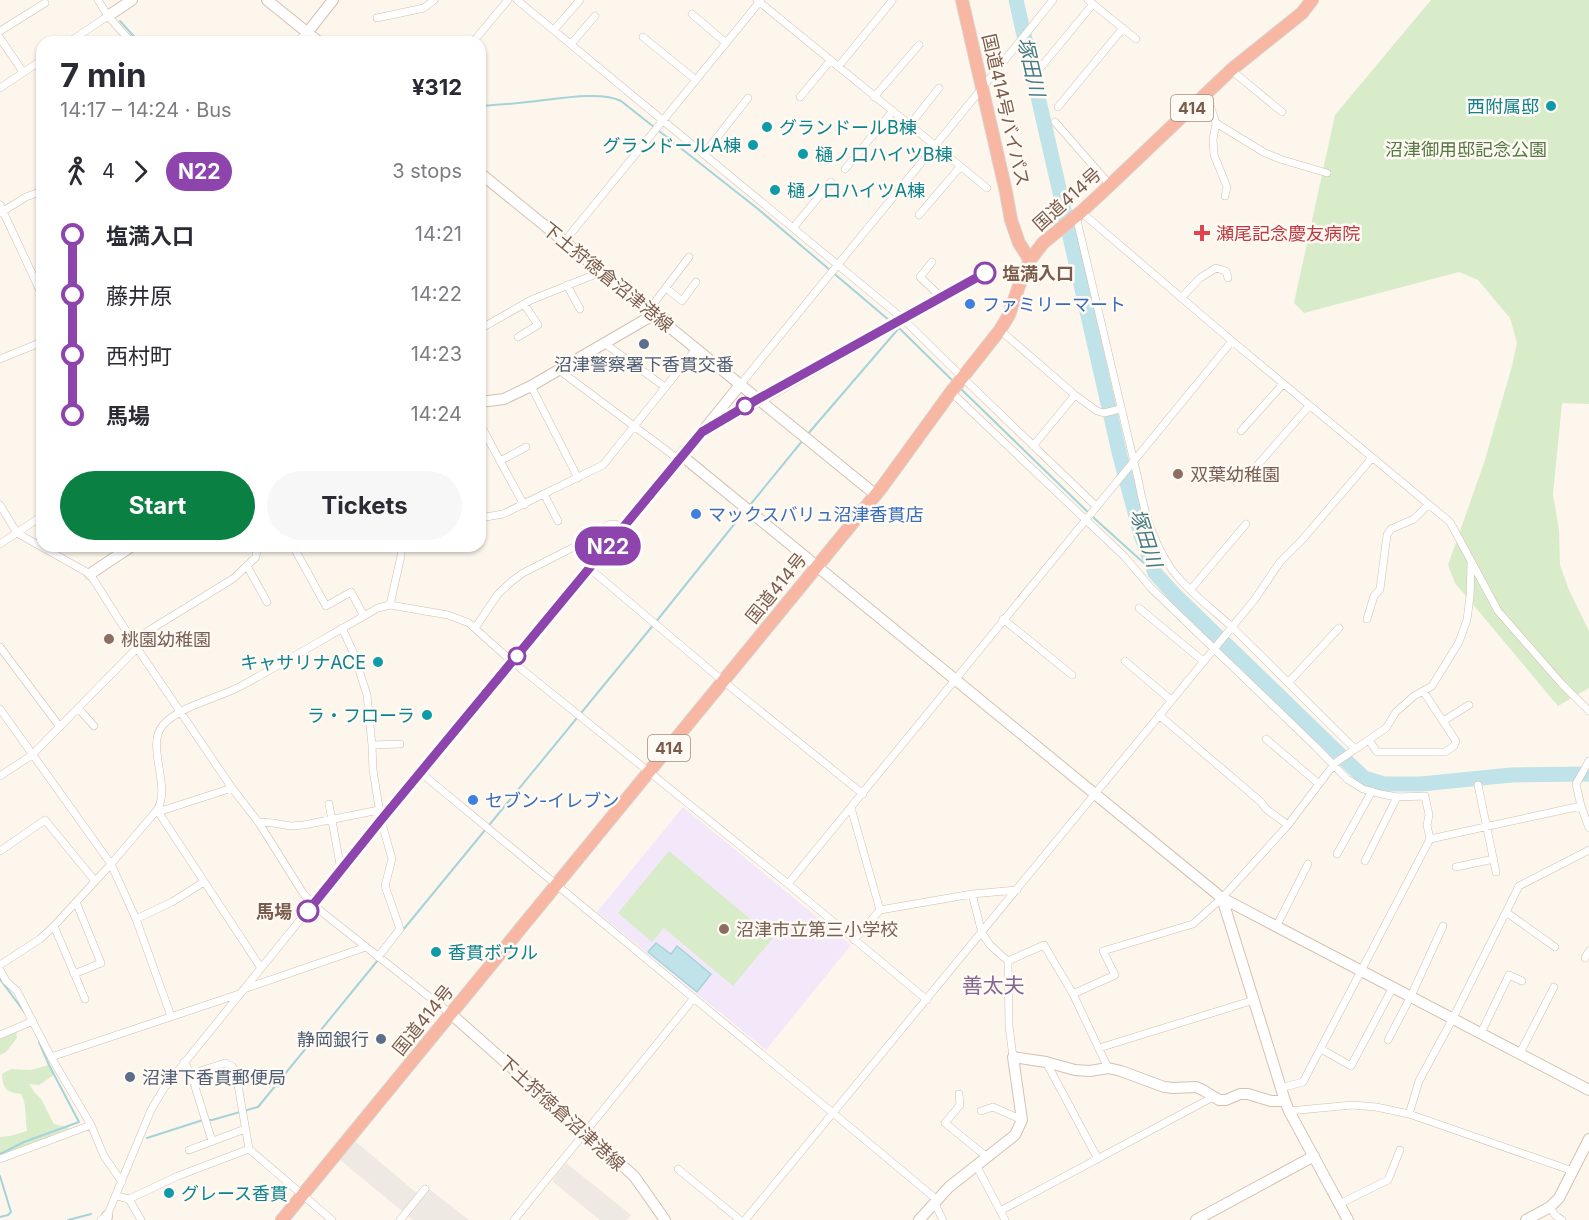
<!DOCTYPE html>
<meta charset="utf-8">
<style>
body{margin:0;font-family:Inter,"Noto Sans JP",sans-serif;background:#f7f7f7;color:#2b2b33;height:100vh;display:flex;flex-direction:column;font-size:22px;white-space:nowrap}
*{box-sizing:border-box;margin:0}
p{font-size:20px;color:#7c7c81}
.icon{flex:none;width:33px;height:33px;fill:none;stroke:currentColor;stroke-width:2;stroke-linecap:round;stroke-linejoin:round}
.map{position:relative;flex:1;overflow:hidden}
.drawer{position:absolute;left:36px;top:36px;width:450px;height:516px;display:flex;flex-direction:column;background:#fff;border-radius:18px;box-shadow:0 2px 4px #0004}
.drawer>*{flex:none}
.badge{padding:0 12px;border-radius:20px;font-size:21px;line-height:39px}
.map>.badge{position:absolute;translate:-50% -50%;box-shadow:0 0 0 3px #fff}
.legs{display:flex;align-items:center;gap:9px;height:66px;padding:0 24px;font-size:20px}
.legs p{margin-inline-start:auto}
.headline{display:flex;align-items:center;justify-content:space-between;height:102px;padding:0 24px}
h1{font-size:33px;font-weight:700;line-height:45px}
.cta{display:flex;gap:12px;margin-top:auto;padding:12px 24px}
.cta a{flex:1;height:69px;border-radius:36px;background:#0b8043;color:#fff;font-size:24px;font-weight:700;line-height:69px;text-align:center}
.cta a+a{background:#f7f7f7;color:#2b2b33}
ul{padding:0 24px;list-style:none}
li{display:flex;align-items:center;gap:21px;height:60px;font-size:22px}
li i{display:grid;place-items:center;width:9px;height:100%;margin:0 8px;background:currentColor}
li i::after{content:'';width:15px;height:15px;margin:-8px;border:4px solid;border-radius:50%;background:#fff}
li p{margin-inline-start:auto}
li:first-child i{background:linear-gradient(#0000 50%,currentColor 0)}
li:last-child i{background:linear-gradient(currentColor 50%,#0000 0)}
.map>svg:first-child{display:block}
.industrial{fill:#efe9e4}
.education{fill:#f3e8fa}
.green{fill:#d8ecc9}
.water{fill:#bfe3e8;stroke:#a5d3da;stroke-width:1.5}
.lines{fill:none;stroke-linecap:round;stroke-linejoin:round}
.stream{stroke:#a5d3da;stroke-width:2}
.river{stroke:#bfe3e8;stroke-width:15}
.street-casing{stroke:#d1beb0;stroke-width:8}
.secondary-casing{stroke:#d6c0b0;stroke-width:12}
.highway-casing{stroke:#dad1cd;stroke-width:14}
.street{stroke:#fff;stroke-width:7}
.secondary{stroke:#fff;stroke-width:10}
.highway{stroke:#f7b7a3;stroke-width:12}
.line-1-casing{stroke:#fff;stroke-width:14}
.line-1{stroke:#8e44ad;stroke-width:9}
.culture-dot{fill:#0f9aa8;stroke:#fffaf3;stroke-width:2}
.health-dot{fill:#e0444e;stroke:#fffaf3;stroke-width:2}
.stop-1-dot{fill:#fff;stroke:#8e44ad;stroke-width:3}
.shop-dot{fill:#3f7fe0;stroke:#fffaf3;stroke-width:2}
.service-dot{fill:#5c6f8a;stroke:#fffaf3;stroke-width:2}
.education-dot{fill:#8d6e63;stroke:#fffaf3;stroke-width:2}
.labels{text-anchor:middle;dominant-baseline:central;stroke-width:5;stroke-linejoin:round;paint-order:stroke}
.shield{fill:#fffaf3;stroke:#a28b7f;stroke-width:1.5}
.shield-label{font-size:16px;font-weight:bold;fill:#7a5c4d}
.culture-label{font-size:18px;fill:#0d838f;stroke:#fffaf3;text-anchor:start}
.street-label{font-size:18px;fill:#7a5c4d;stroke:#fffaf3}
.park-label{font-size:18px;fill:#537a41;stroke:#fffaf3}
.health-label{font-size:18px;fill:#be3a42;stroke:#fffaf3;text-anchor:start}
.stop-label{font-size:18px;font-weight:bold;fill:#7a5c4d;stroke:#fffaf3;text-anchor:start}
.shop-label{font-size:18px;fill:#366cbe;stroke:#fffaf3;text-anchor:start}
.service-label{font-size:18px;fill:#4e5e75;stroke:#fffaf3}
.education-label{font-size:18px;fill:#785e54;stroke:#fffaf3;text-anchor:start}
.water-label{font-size:20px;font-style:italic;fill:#437c86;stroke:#fffaf3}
.quarter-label{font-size:21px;fill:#846695;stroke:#fffaf3}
</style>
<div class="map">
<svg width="1589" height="1220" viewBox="0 0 1589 1220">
<rect width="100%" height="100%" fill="#fdf6ec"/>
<path class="industrial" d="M 355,1141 L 418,1194 L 403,1212 L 339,1159 Z
M 566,1163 L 631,1215 L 627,1220 L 600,1220 L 552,1181 Z
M 428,1188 L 469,1220 L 413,1220 L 406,1215 Z"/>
<path class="education" d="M 683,807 L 851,945 L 766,1050 L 597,912 Z"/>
<path class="green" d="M 1431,0 L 1589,0 L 1589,404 L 1562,403 L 1553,494 L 1559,530 L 1560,565 L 1569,590 L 1589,631 L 1589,688 L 1558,706 L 1455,583 L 1448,565 L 1484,463 L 1512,366 L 1517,343 L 1510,318 L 1478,280 L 1459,272 L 1304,313 L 1294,303 L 1335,115 Z
M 669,851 L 773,938 L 733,986 L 664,928 L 652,942 L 618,913 Z
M 16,1031 L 17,1038 L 6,1052 L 0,1055 L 0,1036 Z
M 49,1065 L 54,1075 L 39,1085 L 29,1084 L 35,1093 L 41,1099 L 54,1124 L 70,1128 L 0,1158 L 0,1137 L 10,1136 L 27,1131 C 25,1118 27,1105 21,1094 C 7,1092 3,1090 2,1074 L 11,1069 L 31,1070 Z"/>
<path class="water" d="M 656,943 L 671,954 L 677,946 L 711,974 L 697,992 L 648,952 Z"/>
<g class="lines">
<path class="stream" d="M 120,21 L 139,42
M 480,106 C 496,105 512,104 527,102 C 552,100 600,90 621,101 L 758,209 L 890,321
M 899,328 L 953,381
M 959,387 L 1095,519 L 1155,573
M 807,435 L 899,328
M 750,505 L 803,440
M 403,930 L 659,618 L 744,512
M 0,979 L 25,1013
M 147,1138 L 203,1120 L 212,1120 L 258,1107 L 378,960
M 0,1154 L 24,1142 L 79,1122 L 49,1065 L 39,1042
M 0,1176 L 11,1212 L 8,1215 L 0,1217
M 68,1220 L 91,1214"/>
<path class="river" d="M 1016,0 L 1120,456 L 1141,535 L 1155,573 L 1176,596 L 1364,778 L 1384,784 L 1421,784 L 1511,775 L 1589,774"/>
<g class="street-casing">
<path id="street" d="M 517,0 L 902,318 L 962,377 L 1096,506
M 757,0 L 987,188
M 1088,0 L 1136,39
M 692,14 L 726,43
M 108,16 L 131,42
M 377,18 L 424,8 L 434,0
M 554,30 L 580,0
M 0,31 L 45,3
M 643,37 L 696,80
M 0,38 L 23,72
M 69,42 L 108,16 L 98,0
M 296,42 L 307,33
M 473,42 L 508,0
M 571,44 L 595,16
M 838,67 L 892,1
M 1041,67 L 1093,4
M 1231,70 L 1282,112
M 0,88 L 42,60
M 1206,94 L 1216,123 L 1265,153 L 1283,160 L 1327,173
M 800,97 L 830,61
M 874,97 L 919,45
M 1058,107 L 1123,28
M 1055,122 L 1110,185
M 1216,123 L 1213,139 L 1214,155 L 1227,187 L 1225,196
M 909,126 L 939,88
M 704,154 L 748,98
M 845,169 L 892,112
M 0,205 L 42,295
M 1081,212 L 1232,341 L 1450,522 L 1498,611 L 1561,683 L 1589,711
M 0,213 L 26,197 L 42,191
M 919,215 L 960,167
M 1076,216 L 1138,479 C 1143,507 1150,533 1164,557 C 1178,584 1209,606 1231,626 C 1273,667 1313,708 1355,749
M 793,228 L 831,182
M 564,242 L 761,0
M 932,262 L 920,277 L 941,297
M 567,285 L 580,309
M 666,288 L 682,301 L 696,282
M 1181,298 L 1200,278 L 1216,268 L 1226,271 L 1228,278
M 648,311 L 689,257
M 480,329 L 531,300 L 601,272
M 1000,330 L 1075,395 L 1097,411 L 1104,413 L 1120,409
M 518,337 L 538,325 L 524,304
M 604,343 L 665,387
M 0,359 L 42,342
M 559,370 L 678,459
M 740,385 C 844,256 950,129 1053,0
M 531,386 L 578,478
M 951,392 L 1124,556 L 1151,588 L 1315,746 L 1347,779 L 1363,789 L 1381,794 L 1397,797 L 1425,796 L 1429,815 L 1427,825 L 1430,839
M 480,424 L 524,505
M 1241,431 L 1283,384
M 1033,446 L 1075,395
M 500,461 L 526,447
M 1249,475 L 1309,406
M 544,494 L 558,521
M 0,505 L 17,533 L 90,574 L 137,648 L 232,788 L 259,823 L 303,893 L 313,905 L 451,1014
M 480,518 L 503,514 L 603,465 L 696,349
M 0,544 L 42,516
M 293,546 L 326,606 L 351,592 L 364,616
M 247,566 L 267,602
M 589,568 L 723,681 L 863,794
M 1191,589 L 1246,524
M 390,605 L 401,556 L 401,546
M 1139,608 L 1203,661
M 1003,619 L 1072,675
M 1367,619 L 1374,596 L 1380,589 L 1387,535 L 1391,529 L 1414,519 L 1428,505
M 342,628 L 354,654 L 367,695 L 372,745 L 373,770 L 381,820 L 392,859 L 385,886 L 400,929 L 378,957
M 475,628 L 498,594 L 512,581 L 523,573 L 574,547 L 608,525 L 613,524 L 624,526
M 132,641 L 234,578 L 256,557 L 257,546
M 0,647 L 60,727
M 1125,661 L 1171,700
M 1288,683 L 1339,628
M 78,708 L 94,726
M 0,709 L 111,864 L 136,919 L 171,1016
M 1159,715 L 1261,802 L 1266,809 L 1288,825
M 1443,721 L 1469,705
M 1266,739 L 1319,784
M 1369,740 L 1377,752 L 1445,752 L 1454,746 L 1456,741 L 1423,691
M 372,745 L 400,744
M 1589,761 L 1576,784 L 1581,806 L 1589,828
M 421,773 L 833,1113 L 936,1199
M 0,776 L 32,755 L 137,648
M 1478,785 L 1496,872
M 329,804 L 341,870
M 851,808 L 880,910
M 157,810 L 261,968
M 157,810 L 164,810 L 232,788
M 259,823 L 262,822 L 273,823 L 291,826 L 304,825 L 379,810
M 0,851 L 45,820 L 95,881
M 1337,854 L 1372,791
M 1365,861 L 1397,797
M 1456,867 L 1494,859
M 788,884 L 1232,341
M 972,894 L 982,933 L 990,945 L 1008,961 L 1009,1026 L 1013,1057
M 1506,912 L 1555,947
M 136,919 L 172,902 L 204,882
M 54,926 L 85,999
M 1276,927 L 1308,864
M 854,940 L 880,910 L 972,894 L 1017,890
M 1585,958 L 1589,951
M 1008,961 L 1044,945 L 1073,994 L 1108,1068
M 0,965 L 40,939 L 54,926 L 111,864 L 157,810 C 172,787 145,745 163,725 C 180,706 219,698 241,686 C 287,661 332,634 378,608 L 390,605 L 448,615 L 469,623 L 509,659 L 788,884 L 927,1000
M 0,970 L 6,981 L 17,991 L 51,1057 L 91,1125 L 104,1156 L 122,1182
M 74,974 L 101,963 L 76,902
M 244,989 L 366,947
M 1073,994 L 1115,975 L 1103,951 L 1193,924 L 1222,898 L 1288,825 L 1335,763 L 1386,728 L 1396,712 L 1414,696 L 1432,686 L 1459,642 L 1467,620 L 1470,596 L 1471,564
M 1481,1033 L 1509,975 L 1522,981
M 0,1035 L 33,1021
M 1388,1040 L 1411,996 L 1443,926
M 1099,1048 L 1254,1000
M 1321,1049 L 1351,1066 L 1393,987
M 1520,1053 L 1554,987
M 51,1057 L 239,994
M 184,1062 L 191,1074 L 225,1063 L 233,1067 L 236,1073 L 249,1149 L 332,1220
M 1046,1062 L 1098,1159
M 191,1074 L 212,1141
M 1281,1088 L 1303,1082 L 1430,839 L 1581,806
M 959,1094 L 960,1105 L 945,1123 L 987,1157
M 981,1111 L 993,1107 L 1022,1120
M 1289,1111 L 1352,1105 L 1376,1107 L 1409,1114 L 1573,1171
M 1409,1114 L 1419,1081 L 1453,1018 L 1519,886 L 1589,850
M 189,1150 L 245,1129
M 0,1159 L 91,1125
M 976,1165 L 1005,1220
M 678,1169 L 740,1220
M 117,1196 L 129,1199 L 141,1220
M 129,1199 L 178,1176 L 249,1149
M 934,1202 L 943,1220
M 1339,1204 L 1388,1180 L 1400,1150
M 1550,1207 L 1555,1215 L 1562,1220
M 1000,1211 L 1213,1097
M 101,1220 L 107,1216 L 151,1110 L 164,1088 L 381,820 L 493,686 L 681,455
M 400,1220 L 425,1189
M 514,1220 L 694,998
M 745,1220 L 1255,599 L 1280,562 L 1302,540 L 1372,458"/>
</g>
<g class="secondary-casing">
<path id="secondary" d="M 267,0 L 319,42
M 108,16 L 132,0
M 307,33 L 333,0
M 480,173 L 876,495
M 985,273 L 702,432 L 681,455 L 1222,898 L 1589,1090
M 480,402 L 504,399 L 531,386 L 653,315
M 706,427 L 740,385
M 90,574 L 132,546
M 1222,898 L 1285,1101 L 1289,1111 L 1348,1220
M 451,1014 L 634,1176 L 665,1220
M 106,1220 L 107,1216
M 919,1220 L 949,1187 L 1015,1135 L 1022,1120 L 1013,1057 L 1046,1062 L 1075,1070 L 1090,1071 L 1108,1068 L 1121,1071 L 1164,1087 L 1173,1088 L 1196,1087 L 1203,1090 L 1219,1100 L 1226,1100 L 1240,1094 L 1248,1094 L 1271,1101 L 1285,1101
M 1196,1220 L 1314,1156
M 1526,1220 L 1550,1207 L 1559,1198 L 1589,1139"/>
</g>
<g class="highway-casing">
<path id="highway" d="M 962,0 L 1006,192 L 1011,220 L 1019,243 L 1030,260
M 282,1220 L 882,487 L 951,392 L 1000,330 L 1009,315 L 1022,277 L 1030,260 L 1043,243 L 1081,212 L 1110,185 L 1231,70 L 1302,13 L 1312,0"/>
</g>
<use href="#street" class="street"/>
<use href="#secondary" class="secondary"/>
<use href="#highway" class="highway"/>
</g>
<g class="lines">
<g class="line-1-casing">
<path id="line-1" d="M 308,911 L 381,820 L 702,432 L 758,399 L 985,273"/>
</g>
<use href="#line-1" class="line-1"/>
</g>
<g class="culture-dot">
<circle cx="1551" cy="106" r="6"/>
<circle cx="767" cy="127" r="6"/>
<circle cx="753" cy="145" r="6"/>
<circle cx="803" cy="154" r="6"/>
<circle cx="775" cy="190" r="6"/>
<circle cx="378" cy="662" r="6"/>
<circle cx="427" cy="715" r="6"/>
<circle cx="436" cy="952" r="6"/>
<circle cx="169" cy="1193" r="6"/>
</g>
<path class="health-dot" d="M1199 224h6v6h6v6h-6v6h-6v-6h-6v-6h6z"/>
<g class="stop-1-dot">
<circle cx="985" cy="273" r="10"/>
<circle cx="745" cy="406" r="8"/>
<circle cx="517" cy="656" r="8"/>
<circle cx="308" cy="911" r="10"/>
</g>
<g class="shop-dot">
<circle cx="970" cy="304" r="6"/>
<circle cx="696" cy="514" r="6"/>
<circle cx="473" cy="800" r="6"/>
</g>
<g class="service-dot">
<circle cx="644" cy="344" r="6"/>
<circle cx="381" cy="1039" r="6"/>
<circle cx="130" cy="1077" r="6"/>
</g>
<g class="education-dot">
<circle cx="1178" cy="474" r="6"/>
<circle cx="109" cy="639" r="6"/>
<circle cx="724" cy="929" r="6"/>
</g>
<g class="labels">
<g class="shield">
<rect x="1171" y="95" width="42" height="26" rx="4.5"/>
<rect x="648" y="735" width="42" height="26" rx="4.5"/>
</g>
<g class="shield-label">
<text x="1192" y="108">414</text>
<text x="669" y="748">414</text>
</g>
<g class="culture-label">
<text x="1539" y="106" text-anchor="end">西附属邸</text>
<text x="779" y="127">グランドールB棟</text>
<text x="741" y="145" text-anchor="end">グランドールA棟</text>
<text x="815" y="154">樋ノ口ハイツB棟</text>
<text x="787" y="190">樋ノ口ハイツA棟</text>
<text x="366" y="662" text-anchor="end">キャサリナACE</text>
<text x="415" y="715" text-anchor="end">ラ・フローラ</text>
<text x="448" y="952">香貫ボウル</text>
<text x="181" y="1193">グレース香貫</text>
</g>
<g class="street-label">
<text transform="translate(1006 110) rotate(77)">国道414号バイパス</text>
<text transform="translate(1067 199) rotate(-42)">国道414号</text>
<text transform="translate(608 277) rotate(39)">下土狩徳倉沼津港線</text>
<text transform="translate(776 588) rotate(-51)">国道414号</text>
<text transform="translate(423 1020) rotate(-51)">国道414号</text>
<text transform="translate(562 1113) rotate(42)">下土狩徳倉沼津港線</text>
</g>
<g class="park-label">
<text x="1466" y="149">沼津御用邸記念公園</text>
</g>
<g class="health-label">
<text x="1216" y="233">瀬尾記念慶友病院</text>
</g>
<g class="stop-label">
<text x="1002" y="273">塩満入口</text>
<text x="292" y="911" text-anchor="end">馬場</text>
</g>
<g class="shop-label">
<text x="982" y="304">ファミリーマート</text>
<text x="708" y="514">マックスバリュ沼津香貫店</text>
<text x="485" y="800">セブン-イレブン</text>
</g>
<g class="service-label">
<text x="644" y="364">沼津警察署下香貫交番</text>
<text x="369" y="1039" text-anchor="end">静岡銀行</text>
<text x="142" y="1077" text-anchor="start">沼津下香貫郵便局</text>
</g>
<g class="education-label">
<text x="1190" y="474">双葉幼稚園</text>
<text x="121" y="639">桃園幼稚園</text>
<text x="736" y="929">沼津市立第三小学校</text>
</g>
<g class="water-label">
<text transform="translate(1031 67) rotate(77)">塚田川</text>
<text transform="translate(1146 538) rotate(72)">塚田川</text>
</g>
<g class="quarter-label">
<text x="993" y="985">善太夫</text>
</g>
</g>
</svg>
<b class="badge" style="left:608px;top:546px;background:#8e44ad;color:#fff">N22</b>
<section class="drawer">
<div class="headline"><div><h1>7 min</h1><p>14:17 – 14:24 · Bus</p></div><b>¥312</b></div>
<div class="legs"><svg class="icon" aria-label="walk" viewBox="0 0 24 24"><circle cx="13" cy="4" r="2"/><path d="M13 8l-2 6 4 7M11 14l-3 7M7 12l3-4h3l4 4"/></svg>4<svg class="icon" aria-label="forward" viewBox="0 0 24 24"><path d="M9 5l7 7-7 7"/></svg><b class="badge" style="background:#8e44ad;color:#fff">N22</b><p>3 stops</p></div>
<ul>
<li><i style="color:#8e44ad"></i><b>塩満入口</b><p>14:21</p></li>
<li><i style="color:#8e44ad"></i><span>藤井原</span><p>14:22</p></li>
<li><i style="color:#8e44ad"></i><span>西村町</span><p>14:23</p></li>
<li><i style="color:#8e44ad"></i><b>馬場</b><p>14:24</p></li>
</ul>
<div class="cta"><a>Start</a><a>Tickets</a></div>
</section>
</div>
